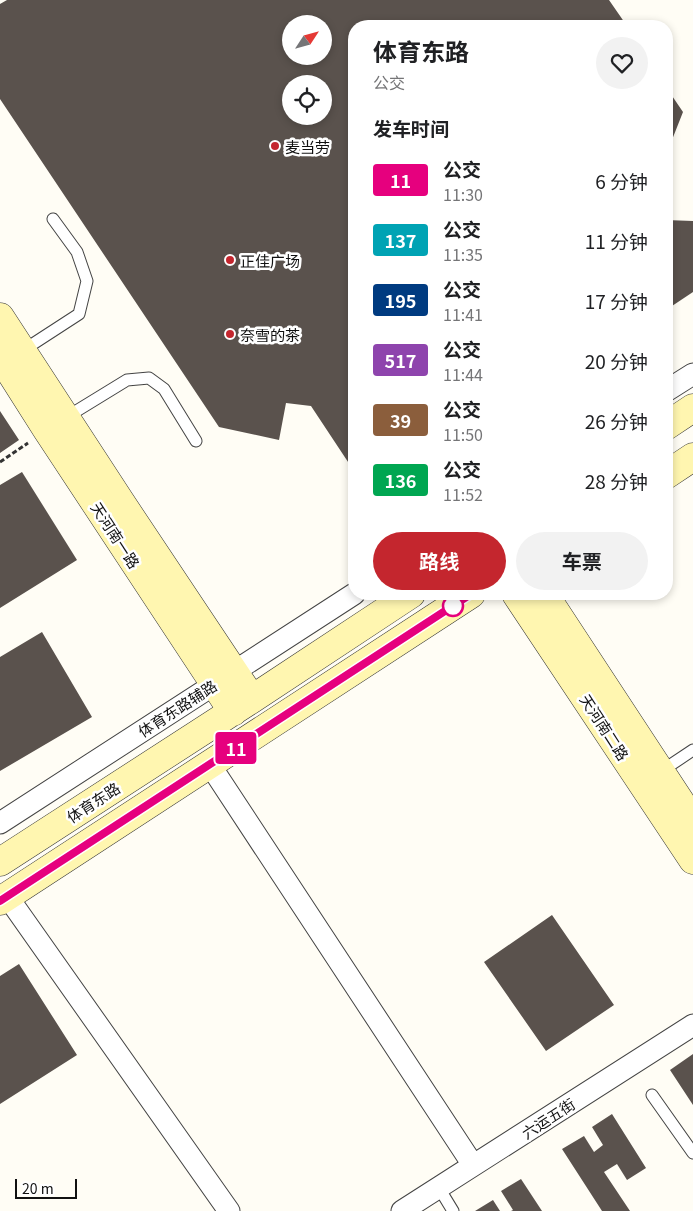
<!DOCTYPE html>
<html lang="zh">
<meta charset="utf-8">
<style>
body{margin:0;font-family:Georgia,"Noto Sans SC",serif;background:#f2f2f2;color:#202124;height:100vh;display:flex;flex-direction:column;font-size:19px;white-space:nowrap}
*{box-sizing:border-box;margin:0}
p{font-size:16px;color:#757577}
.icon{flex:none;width:28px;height:28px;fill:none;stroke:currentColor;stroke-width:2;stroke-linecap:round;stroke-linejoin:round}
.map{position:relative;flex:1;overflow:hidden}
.drawer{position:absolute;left:348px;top:20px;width:325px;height:580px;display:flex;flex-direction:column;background:#fff;border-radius:20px;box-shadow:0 2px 8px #0003}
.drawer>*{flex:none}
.badge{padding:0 10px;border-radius:4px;font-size:18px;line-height:32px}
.needle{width:32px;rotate:54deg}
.tools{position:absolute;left:282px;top:15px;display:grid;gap:10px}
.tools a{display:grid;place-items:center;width:50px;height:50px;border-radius:50%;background:#fff;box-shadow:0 2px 8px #0003;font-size:25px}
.scale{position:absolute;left:15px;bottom:12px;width:62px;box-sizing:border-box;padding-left:5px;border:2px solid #111;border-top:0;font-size:14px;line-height:18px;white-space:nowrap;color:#111;-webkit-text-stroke:4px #fff;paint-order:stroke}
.map>.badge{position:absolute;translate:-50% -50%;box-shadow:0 0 0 2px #fff}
h2{padding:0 25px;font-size:19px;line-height:45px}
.round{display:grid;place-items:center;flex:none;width:52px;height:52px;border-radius:26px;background:#f2f2f2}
.overview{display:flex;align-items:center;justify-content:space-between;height:85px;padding:0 25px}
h1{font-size:24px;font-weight:700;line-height:38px}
.action{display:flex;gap:10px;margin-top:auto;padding:10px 25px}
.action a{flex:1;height:58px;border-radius:30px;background:#c4262e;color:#fff;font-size:20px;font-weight:700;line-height:58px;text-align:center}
.action a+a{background:#f2f2f2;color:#202124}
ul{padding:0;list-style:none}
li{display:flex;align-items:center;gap:15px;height:60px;padding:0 25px}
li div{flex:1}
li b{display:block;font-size:19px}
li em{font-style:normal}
li .badge{min-width:55px;font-weight:700;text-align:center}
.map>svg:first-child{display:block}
.building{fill:#5a524d;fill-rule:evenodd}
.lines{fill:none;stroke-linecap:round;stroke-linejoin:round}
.lane-casing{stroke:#444;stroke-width:13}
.street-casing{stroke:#444;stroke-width:23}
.secondary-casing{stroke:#333;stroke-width:29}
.path{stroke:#333;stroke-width:3;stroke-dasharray:5 2.5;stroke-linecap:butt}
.lane{stroke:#fff;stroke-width:11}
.street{stroke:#fff;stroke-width:21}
.secondary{stroke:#fff6b0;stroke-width:28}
.line-casing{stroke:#fff;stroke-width:11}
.line{stroke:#e6007e;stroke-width:8}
.poi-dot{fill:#c4262e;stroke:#fff;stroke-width:2}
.stop-dot{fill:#fff;stroke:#e6007e;stroke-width:2.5}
.labels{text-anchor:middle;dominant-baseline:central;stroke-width:5;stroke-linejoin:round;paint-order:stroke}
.poi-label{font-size:15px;fill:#111;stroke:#fff;text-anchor:start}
.street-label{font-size:15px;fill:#111;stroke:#fff}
</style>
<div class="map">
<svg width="693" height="1211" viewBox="0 0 693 1211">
<rect width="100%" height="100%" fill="#fffdf5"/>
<path class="building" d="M 7,0 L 609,0 L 627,26 L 354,26 L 354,471 L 311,406 L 286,403 L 279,440 L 219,427 L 0,99 L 0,4 ZM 291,24 L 324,24 L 324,56 L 291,56 ZM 291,84 L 324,84 L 324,116 L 291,116 Z
M 666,87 L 683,112 L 666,155 Z
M 666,220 L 693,221 L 693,292 L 666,310 Z
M 0,411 L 19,440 L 0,453 Z
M 22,472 L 77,560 L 0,608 L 0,485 Z
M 42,632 L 92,717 L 0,771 L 0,657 Z
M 552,915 L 614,1005 L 546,1051 L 484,962 Z
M 19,964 L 77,1055 L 0,1104 L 0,976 Z
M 693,1054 L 693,1105 L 670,1070 Z
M 612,1114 L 646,1168 L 627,1180 L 617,1164 L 604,1172 L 630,1211 L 602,1211 L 562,1149 L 584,1136 L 594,1152 L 603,1145 L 592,1127 Z
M 521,1179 L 542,1211 L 511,1211 L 513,1210 L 501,1191 Z
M 493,1200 L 500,1211 L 475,1211 Z"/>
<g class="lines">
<g class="lane-casing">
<path id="lane" d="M 22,351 L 79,314 L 87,281 L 77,252 L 53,219
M 65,418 L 127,380 L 149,378 L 164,389 L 196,441
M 660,772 L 693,750
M 652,1095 L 693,1153
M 439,1188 L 453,1211"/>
</g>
<g class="street-casing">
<path id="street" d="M 666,391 L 693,374
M 210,765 L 473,1165
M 0,823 L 354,594
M 7,896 L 229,1211
M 402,1211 L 693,1025"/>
</g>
<g class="secondary-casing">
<path id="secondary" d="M 0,317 L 120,501 L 252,699
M 0,356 L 47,430 L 233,712
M 666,426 L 693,408
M 666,475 L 693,457
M 516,594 L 693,860
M 544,594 L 693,821
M 0,862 L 252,699 L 411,594
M 0,901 L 471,594"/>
</g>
<path class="path" d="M 0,462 L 28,443"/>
<use href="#lane" class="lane"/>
<use href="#street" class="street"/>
<use href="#secondary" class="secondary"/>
</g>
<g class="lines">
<g class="line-casing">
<path id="line" d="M 0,901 L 471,594"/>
</g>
<use href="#line" class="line"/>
</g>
<g class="poi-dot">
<circle cx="275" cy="146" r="5"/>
<circle cx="230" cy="260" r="5"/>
<circle cx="230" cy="334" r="5"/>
</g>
<circle class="stop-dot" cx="453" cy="606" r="10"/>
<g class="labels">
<g class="poi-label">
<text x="285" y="146">麦当劳</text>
<text x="240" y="260">正佳广场</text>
<text x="240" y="334">奈雪的茶</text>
</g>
<g class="street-label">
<text transform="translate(116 535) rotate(57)">天河南一路</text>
<text transform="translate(177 708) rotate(-33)">体育东路辅路</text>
<text transform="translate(605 727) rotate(57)">天河南二路</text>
<text transform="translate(93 802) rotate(-33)">体育东路</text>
<text transform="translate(548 1118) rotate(-33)">六运五街</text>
</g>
</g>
</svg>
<div class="tools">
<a><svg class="needle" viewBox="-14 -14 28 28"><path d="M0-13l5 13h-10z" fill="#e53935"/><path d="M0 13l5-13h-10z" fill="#757577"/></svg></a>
<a><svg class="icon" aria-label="locate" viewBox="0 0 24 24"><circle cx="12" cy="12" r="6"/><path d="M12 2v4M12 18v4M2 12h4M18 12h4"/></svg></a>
</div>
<div class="scale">20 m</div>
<b class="badge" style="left:236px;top:748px;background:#e6007e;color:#fff">11</b>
<section class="drawer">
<div class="overview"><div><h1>体育东路</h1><p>公交</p></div><a class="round"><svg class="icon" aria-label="heart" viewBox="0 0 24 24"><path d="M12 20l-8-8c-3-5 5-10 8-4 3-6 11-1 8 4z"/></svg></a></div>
<h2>发车时间</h2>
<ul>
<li><span class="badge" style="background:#e6007e;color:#fff">11</span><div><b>公交</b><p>11:30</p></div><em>6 分钟</em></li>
<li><span class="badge" style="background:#00a3b4;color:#fff">137</span><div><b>公交</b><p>11:35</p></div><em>11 分钟</em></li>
<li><span class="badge" style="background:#003b80;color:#fff">195</span><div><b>公交</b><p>11:41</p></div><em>17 分钟</em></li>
<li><span class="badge" style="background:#8e44ad;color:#fff">517</span><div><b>公交</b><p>11:44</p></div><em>20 分钟</em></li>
<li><span class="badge" style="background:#8b5e3c;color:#fff">39</span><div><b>公交</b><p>11:50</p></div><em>26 分钟</em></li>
<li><span class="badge" style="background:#00a651;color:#fff">136</span><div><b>公交</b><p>11:52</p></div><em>28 分钟</em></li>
</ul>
<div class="action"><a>路线</a><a>车票</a></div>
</section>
</div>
